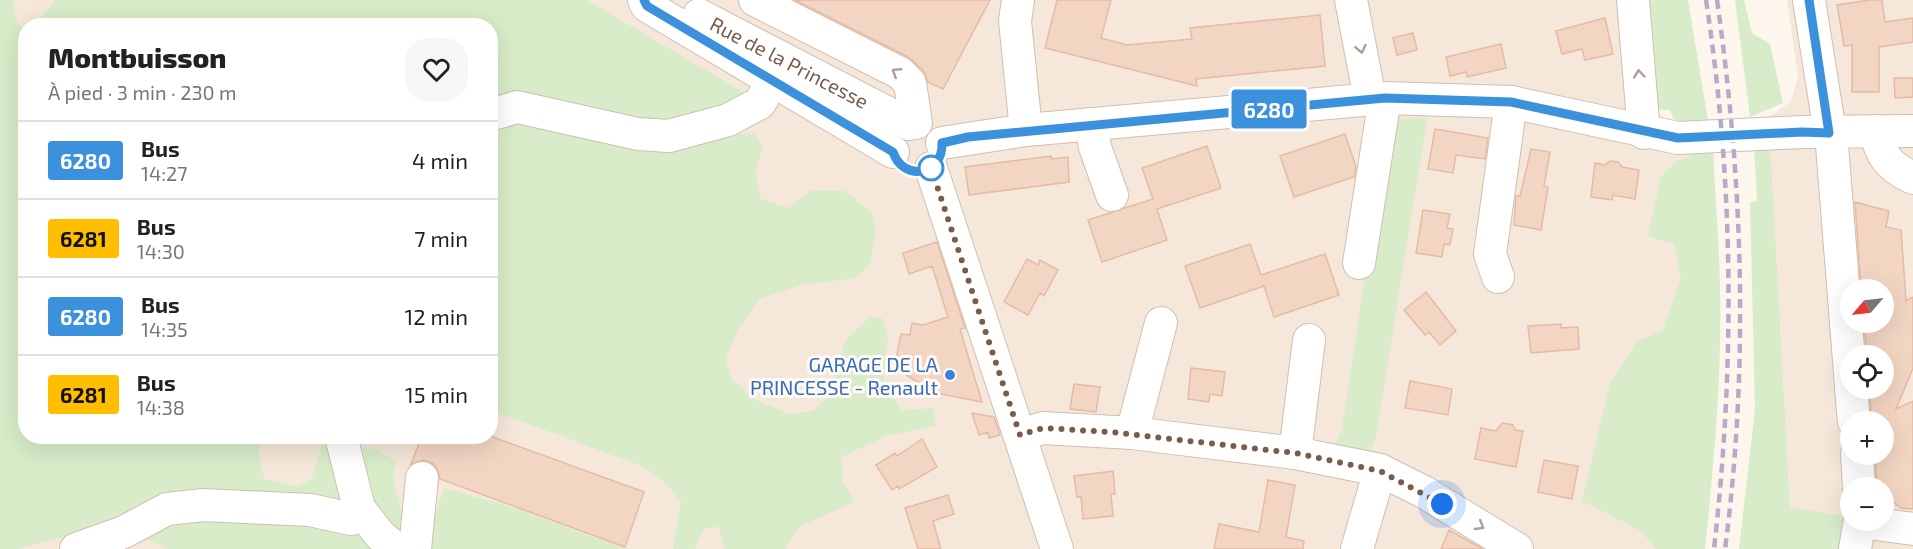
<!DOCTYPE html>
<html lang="fr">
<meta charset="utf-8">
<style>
body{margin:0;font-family:"Exo 2",sans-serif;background:#f6f6f6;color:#222;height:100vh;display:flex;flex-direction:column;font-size:22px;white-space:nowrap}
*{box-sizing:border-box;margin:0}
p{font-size:20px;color:#767676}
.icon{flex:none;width:33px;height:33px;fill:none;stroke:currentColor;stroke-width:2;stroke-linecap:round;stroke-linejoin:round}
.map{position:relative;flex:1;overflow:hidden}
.details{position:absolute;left:18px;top:18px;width:480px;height:426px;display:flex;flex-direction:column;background:#fff;border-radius:24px;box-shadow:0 6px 24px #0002}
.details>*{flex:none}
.badge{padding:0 12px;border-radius:4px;font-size:21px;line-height:39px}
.needle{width:39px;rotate:242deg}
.tools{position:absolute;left:1840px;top:279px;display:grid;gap:12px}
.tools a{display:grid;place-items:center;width:54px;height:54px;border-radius:50%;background:#fff;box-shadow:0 6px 24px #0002;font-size:30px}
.you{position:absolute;width:30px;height:30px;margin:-15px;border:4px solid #fff;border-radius:50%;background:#1a73e8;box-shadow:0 0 0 9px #1a73e833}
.map>.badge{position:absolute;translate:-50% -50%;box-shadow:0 0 0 3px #fff}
.round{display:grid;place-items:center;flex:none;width:63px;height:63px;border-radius:24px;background:#f6f6f6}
.overview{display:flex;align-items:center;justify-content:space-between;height:102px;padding:0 30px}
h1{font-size:28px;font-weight:800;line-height:45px}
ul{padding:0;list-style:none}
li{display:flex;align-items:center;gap:18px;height:78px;padding:0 30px;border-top:2px solid #e0e0e0}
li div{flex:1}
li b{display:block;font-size:22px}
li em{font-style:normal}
li .badge{min-width:66px;font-weight:700;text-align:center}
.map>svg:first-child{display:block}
.residential{fill:#f5e8da;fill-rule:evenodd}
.green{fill:#d8ecc9}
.building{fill:#f3d5c3;stroke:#e6bba3;stroke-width:1.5}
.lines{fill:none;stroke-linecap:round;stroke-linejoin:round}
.minor-casing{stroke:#d1beb0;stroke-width:34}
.minor{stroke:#fff;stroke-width:32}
.rail{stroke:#b9a8c9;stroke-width:4.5;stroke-dasharray:9 6;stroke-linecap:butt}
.oneway{stroke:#af9d94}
.line-casing{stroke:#fff;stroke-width:14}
.line{stroke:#3c91dc;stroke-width:9}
.walk{stroke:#7a5c4d;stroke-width:6;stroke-dasharray:0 10.8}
.stop-dot{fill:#fff;stroke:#3c91dc;stroke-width:3}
.shop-dot{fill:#3f7fe0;stroke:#fffaf3;stroke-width:2}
.labels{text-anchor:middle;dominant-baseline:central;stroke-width:6;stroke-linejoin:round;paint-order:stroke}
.street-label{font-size:20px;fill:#7a5c4d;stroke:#fffaf3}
.shop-label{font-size:20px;fill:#366cbe;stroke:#fffaf3;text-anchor:end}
</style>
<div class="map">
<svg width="1913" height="549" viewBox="0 0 1913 549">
<rect width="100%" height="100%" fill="#fdf6ec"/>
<path class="residential" d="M 0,0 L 1643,0 L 1655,109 L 1672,127 L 1711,127 L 1712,400 L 1694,549 L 0,549 ZM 26,26 L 490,26 L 490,436 L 26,436 Z
M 1787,0 L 1913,0 L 1913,549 L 1785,549 L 1790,507 L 1771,155 L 1763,144 L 1761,123 L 1791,101 L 1798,77 ZM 1851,290 L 1884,290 L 1884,322 L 1851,322 ZM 1851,356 L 1884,356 L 1884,388 L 1851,388 ZM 1851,422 L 1884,422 L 1884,454 L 1851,454 ZM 1851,488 L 1884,488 L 1884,520 L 1851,520 Z"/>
<path class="green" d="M 0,0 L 13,0 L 17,22 L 25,29 L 26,436 L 260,437 L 259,452 L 264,479 L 297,487 L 312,478 L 323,441 L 377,450 L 396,461 L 393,477 L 400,507 L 433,521 L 444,488 L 518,509 L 626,549 L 167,549 L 113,523 L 18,549 L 0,549 Z
M 55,0 L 587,0 L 743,92 L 732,133 L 756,134 L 763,148 L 755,171 L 761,199 L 788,208 L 811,190 L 844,191 L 872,212 L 876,231 L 870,265 L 855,278 L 802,285 L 760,299 L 738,329 L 726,360 L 732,380 L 758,401 L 789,414 L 813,411 L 829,397 L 846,339 L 870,317 L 882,318 L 888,335 L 883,383 L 901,410 L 933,408 L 936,426 L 889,435 L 841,457 L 843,481 L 854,502 L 801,526 L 785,549 L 725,549 L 718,527 L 704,528 L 695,549 L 673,549 L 681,501 L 668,485 L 644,467 L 491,410 L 490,26 L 34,26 Z
M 1643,0 L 1688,0 L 1709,126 L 1674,120 L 1670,110 L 1655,109 Z
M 1735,0 L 1744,0 L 1752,33 L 1770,44 L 1783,103 L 1750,117 Z
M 1427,118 L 1376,437 L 1367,459 L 1333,450 L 1342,429 L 1389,119 Z
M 1763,144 L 1771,155 L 1790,507 L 1849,517 L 1841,549 L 1739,549 L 1755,409 L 1750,202 L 1757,201 L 1754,148 Z
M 1713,147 C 1715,194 1719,241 1720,288 C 1722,376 1714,462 1705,549 L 1656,549 L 1641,531 L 1582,501 L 1610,384 L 1636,342 L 1662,331 L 1681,278 L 1674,245 L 1648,236 L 1661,176 L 1677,161 Z"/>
<path class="building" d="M 795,0 L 990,0 L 943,89 L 928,82 L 923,70 L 908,57 Z
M 1057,0 L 1111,0 L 1101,38 L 1127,45 L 1192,39 L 1190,28 L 1320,15 L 1325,66 L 1196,79 L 1197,86 L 1045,48 Z
M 1870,0 L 1882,0 L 1885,22 L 1913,18 L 1913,42 L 1879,47 L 1879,92 L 1852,92 L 1852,45 L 1844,46 L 1837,5 Z
M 1605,18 L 1613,54 L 1585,60 L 1582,49 L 1562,54 L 1556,31 Z
M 1413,33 L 1417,50 L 1397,55 L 1393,38 Z
M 1501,44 L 1506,68 L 1467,77 L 1466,72 L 1450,76 L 1446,57 Z
M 1894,78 L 1913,78 L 1913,97 L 1895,98 Z
M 1435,129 L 1488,138 L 1485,159 L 1456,155 L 1453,173 L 1428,169 Z
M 1345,134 L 1356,167 L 1354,177 L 1294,197 L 1280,156 Z
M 1207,146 L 1221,188 L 1157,209 L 1167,240 L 1102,262 L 1088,220 L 1153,199 L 1142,168 Z
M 1531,149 L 1550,152 L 1544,186 L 1548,187 L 1541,230 L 1514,225 L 1516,196 L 1520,196 Z
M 1051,156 L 1051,159 L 1068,157 L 1069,182 L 969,195 L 965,167 Z
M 1610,161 L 1618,162 L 1622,167 L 1639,170 L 1635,199 L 1613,195 L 1612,200 L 1591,197 L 1595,163 L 1605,165 Z
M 1855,202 L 1889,211 L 1886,227 L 1901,230 L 1906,301 L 1913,297 L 1913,368 L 1896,409 L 1913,401 L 1913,509 L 1901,508 L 1884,495 L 1884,488 L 1877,488 L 1875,454 L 1884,454 L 1884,422 L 1872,422 L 1869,388 L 1884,388 L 1884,356 L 1867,356 L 1864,322 L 1884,322 L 1884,290 L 1861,290 Z
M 1423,210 L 1450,214 L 1447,228 L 1453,229 L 1450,245 L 1444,244 L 1442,257 L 1416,253 Z
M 937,242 L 965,328 L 960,329 L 982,402 L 936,393 L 903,373 L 905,360 L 896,359 L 901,334 L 910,335 L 912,323 L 923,325 L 948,317 L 932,266 L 909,274 L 903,253 Z
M 1250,244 L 1261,275 L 1325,254 L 1339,295 L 1274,317 L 1264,286 L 1200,308 L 1185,266 Z
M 1027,259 L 1038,265 L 1040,260 L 1058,270 L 1044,296 L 1040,293 L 1028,315 L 1004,302 Z
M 1426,292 L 1456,331 L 1440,345 L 1429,332 L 1425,335 L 1404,310 Z
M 1561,324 L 1561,328 L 1578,327 L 1579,349 L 1531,353 L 1528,326 Z
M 1191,368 L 1225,372 L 1222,396 L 1210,394 L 1209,402 L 1188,399 Z
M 1410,381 L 1452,389 L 1448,415 L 1405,408 Z
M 1074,384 L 1100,387 L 1096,412 L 1070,409 Z
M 972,413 L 994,417 L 1000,435 L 989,438 L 988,432 L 979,435 Z
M 1502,423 L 1513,425 L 1515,430 L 1523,431 L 1516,467 L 1475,459 L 1481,428 L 1496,431 Z
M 422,436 L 490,436 L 644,492 L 625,547 L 440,479 L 438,470 L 432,463 L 423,460 L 411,464 Z
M 922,439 L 937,467 L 899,489 L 898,486 L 892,490 L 876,465 L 895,453 L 897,456 Z
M 1544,460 L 1578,466 L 1572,499 L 1538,492 Z
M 1113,471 L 1115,494 L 1111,494 L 1113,516 L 1083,519 L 1081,497 L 1077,497 L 1074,476 Z
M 1268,480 L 1295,485 L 1286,537 L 1304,541 L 1303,549 L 1214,549 L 1219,524 L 1259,532 Z
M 948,495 L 954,514 L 933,521 L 941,549 L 918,549 L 905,508 Z
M 1449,530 L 1472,543 L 1483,549 L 1441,549 Z"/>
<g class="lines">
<g class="minor-casing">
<g id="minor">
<path d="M 644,0 L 647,6 L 893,152"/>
<path d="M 755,0 L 900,73 L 910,83 L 916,123"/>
<path d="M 1018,0 L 1015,21 L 1026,130"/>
<path d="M 1351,0 L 1370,99"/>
<path d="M 1633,0 L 1644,133"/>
<path d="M 1809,0 L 1832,145 L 1851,386"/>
<path id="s1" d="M 699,15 L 909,124"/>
<path d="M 490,115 L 517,107 L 638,134 L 669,136 L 728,120 L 760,103 L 772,81"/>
<path d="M 1091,124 L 1095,147 L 1112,195"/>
<path d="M 1875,131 C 1881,156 1889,167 1913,178"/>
<path d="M 942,143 L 1026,130 L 1385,98 L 1511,102 L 1678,138 L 1802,132 L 1913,131"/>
<path d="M 931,168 L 1057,549"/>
<path d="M 1359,263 L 1385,98"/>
<path d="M 1498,277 L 1490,254 L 1511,102"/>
<path d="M 1851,388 L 1854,422"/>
<path d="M 1132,433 L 1161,323"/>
<path d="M 1020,435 L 1043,428 L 1132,433 L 1295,453 L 1380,470 L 1424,492 L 1517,549"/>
<path d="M 1295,453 L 1309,340"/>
<path d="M 1857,454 L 1859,488"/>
<path d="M 359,508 L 379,534 L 396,549"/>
<path d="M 1860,522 L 1913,529"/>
<path d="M 76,549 L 124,532 L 167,509 L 203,505 L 310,510 L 351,519 L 359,508 L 341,436"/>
<path d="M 415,549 L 422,478"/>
<path d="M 1357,549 L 1380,470"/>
<path d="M 1855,549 L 1860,520"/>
</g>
</g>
<use href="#minor" class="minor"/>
<path class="rail" d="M 1706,0 C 1734,183 1735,365 1714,549
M 1717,0 C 1743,183 1749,366 1725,549"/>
</g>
<defs><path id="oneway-chevron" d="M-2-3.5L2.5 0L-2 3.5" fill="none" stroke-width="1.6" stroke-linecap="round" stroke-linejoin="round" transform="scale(1.5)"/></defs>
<g class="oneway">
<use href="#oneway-chevron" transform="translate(1361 49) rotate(79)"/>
<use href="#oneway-chevron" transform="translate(896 72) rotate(-148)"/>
<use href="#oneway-chevron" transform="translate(1639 74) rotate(-95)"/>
<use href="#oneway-chevron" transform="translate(1480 526) rotate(31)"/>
</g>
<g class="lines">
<g class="line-casing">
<path id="line" d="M 644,0 L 647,6 L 893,152 C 903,182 943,176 942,143 L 968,137 L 1385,98 L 1511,102 L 1678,138 L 1802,132 L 1829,133 L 1809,0"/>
</g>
<use href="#line" class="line"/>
<path class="walk" d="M 931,168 L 1020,435 L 1043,428 L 1110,432 L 1295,453 L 1380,471 L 1442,504"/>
</g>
<circle class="stop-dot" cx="931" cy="168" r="12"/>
<circle class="shop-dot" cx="950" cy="375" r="6"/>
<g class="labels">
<g class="street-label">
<text stroke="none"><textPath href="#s1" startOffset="102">Rue de la Princesse</textPath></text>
</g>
<g class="shop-label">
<text x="938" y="364">GARAGE DE LA<tspan x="938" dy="23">PRINCESSE - Renault</tspan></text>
</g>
</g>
</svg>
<div class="tools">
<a><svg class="needle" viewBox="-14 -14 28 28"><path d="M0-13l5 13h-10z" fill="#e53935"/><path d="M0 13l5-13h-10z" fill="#767676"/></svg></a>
<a><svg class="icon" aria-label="locate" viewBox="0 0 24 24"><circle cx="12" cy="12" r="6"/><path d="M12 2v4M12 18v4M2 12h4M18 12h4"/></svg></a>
<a>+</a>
<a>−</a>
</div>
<div class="you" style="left:1442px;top:504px"></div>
<b class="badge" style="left:1269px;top:109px;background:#3c91dc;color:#fff">6280</b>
<section class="details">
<div class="overview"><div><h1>Montbuisson</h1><p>À pied · 3 min · 230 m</p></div><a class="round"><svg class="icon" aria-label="heart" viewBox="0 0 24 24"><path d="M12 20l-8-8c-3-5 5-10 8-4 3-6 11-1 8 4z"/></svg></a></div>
<ul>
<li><span class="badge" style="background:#3c91dc;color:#fff">6280</span><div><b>Bus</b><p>14:27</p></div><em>4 min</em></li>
<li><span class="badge" style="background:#ffbe00;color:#111">6281</span><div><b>Bus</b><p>14:30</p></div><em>7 min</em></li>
<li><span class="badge" style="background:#3c91dc;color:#fff">6280</span><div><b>Bus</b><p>14:35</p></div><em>12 min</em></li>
<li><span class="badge" style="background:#ffbe00;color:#111">6281</span><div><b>Bus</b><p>14:38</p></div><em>15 min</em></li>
</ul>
</section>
</div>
